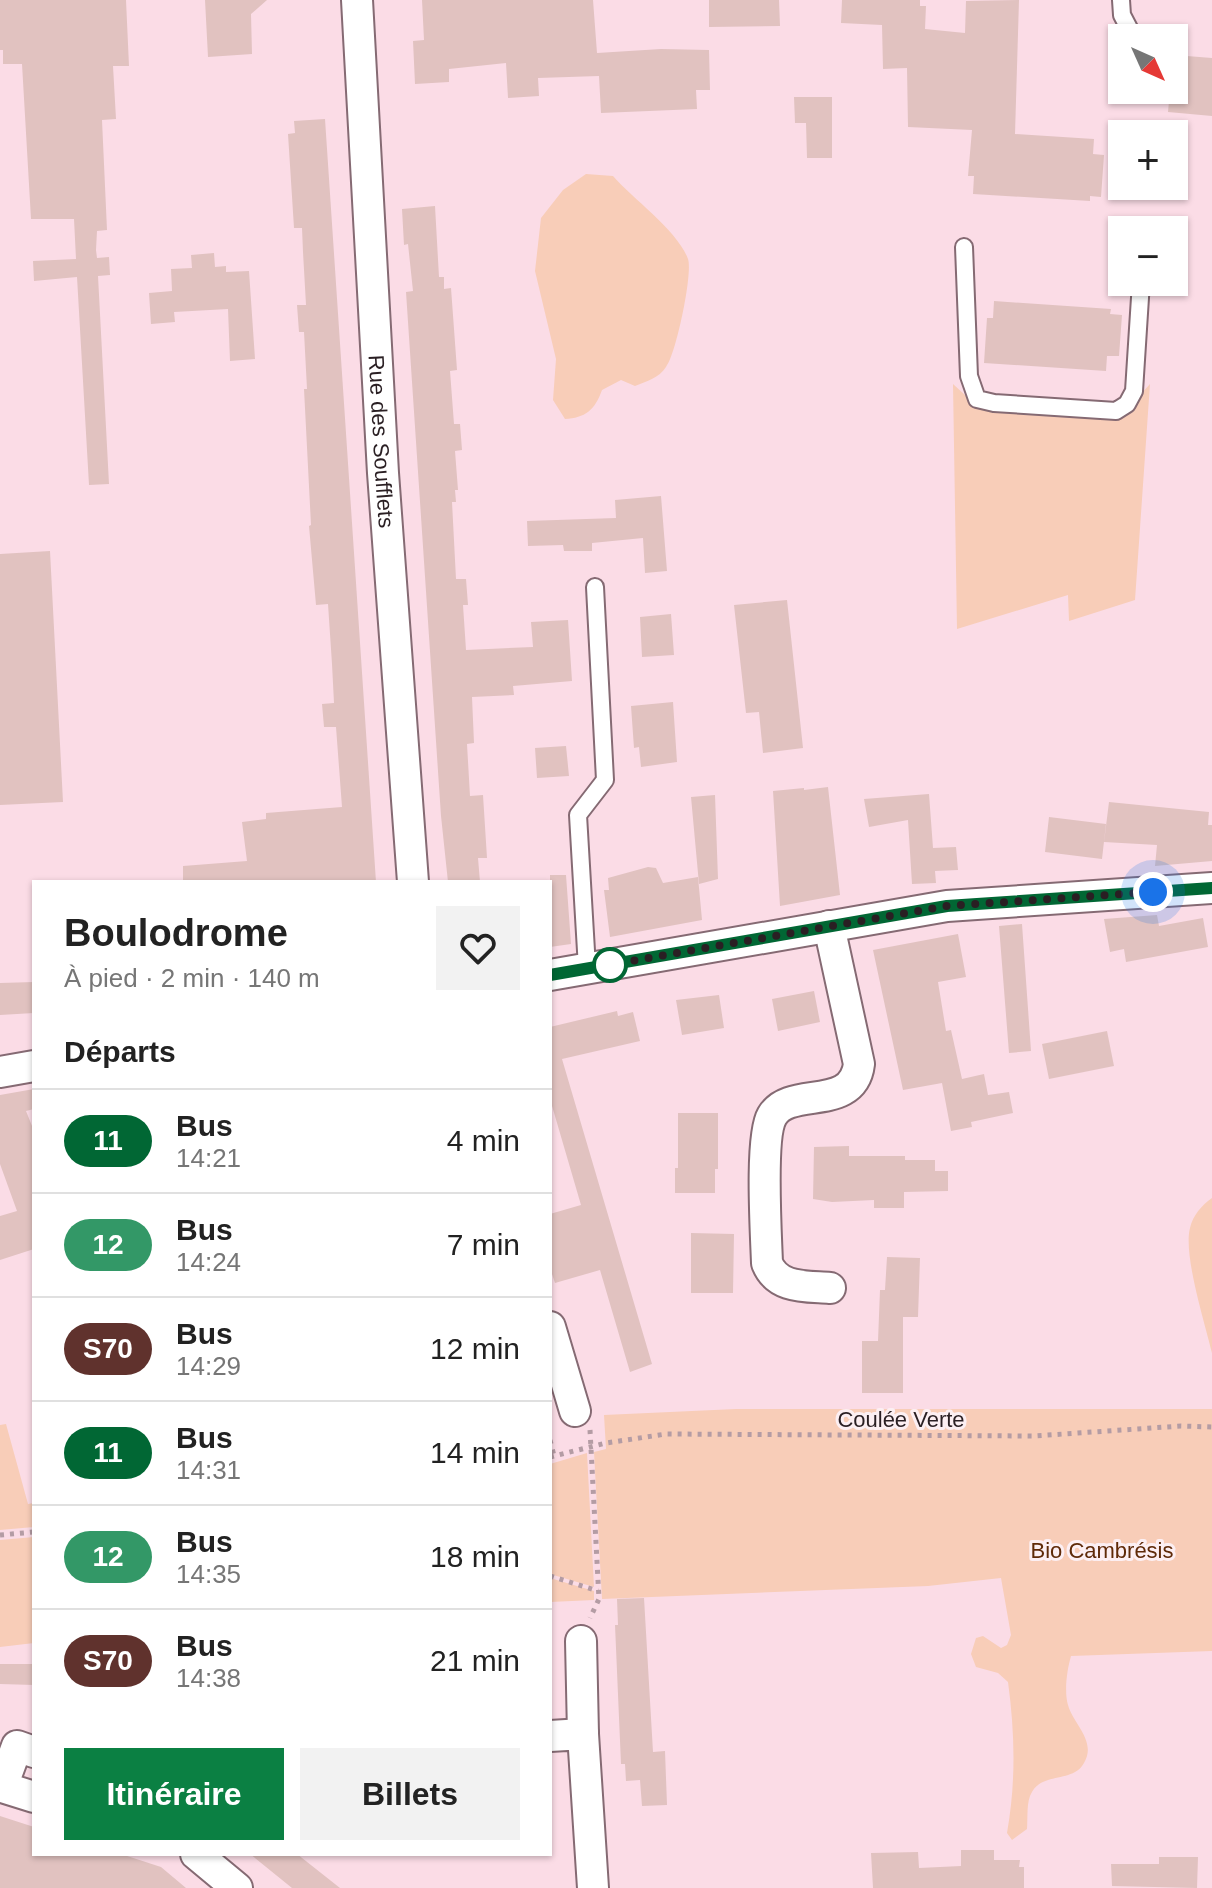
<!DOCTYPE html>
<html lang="fr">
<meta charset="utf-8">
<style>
body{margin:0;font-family:Helvetica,sans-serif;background:#f2f2f2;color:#222;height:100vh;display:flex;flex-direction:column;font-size:30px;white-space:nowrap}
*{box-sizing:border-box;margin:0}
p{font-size:26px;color:#767676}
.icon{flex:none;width:44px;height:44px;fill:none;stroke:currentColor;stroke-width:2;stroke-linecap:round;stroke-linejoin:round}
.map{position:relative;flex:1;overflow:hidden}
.drawer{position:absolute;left:32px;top:880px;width:520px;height:976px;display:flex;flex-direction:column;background:#fff;border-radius:0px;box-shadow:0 2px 6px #0004}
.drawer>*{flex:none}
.badge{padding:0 16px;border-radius:26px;font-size:28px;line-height:52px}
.needle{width:52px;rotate:135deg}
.fabs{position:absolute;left:1108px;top:24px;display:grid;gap:16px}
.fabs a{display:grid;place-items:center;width:80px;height:80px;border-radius:0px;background:#fff;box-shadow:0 2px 6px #0004;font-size:40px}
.you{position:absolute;width:40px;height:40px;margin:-20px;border:6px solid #fff;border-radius:50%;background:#1a73e8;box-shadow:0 0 0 12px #1a73e833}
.map>.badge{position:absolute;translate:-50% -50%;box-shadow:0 0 0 4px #fff}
h2{padding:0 32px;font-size:30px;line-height:72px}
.round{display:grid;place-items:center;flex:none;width:84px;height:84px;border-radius:0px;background:#f2f2f2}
.summary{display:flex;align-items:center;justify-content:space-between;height:136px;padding:0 32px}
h1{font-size:38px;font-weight:600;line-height:60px}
.primary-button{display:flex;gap:16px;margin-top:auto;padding:16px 32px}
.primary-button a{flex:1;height:92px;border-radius:0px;background:#0b8043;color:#fff;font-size:32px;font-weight:600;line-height:92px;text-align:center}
.primary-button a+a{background:#f2f2f2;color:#222}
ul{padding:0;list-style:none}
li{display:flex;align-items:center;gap:24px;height:104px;padding:0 32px;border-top:2px solid #e0e0e0}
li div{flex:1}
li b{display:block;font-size:30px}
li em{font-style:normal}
li .badge{min-width:88px;font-weight:700;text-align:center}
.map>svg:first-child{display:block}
.green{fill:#f8cdb8}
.building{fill:#e1c2c0}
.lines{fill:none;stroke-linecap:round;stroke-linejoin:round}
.lane-casing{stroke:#856a73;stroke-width:20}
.street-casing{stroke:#856a73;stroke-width:34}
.path{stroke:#b49ca4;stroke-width:5;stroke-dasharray:4 6;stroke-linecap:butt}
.lane{stroke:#fff;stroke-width:16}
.street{stroke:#fff;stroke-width:30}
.line-casing{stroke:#fff;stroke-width:18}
.line{stroke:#016734;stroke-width:12}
.walk{stroke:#2a1f23;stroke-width:8;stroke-dasharray:0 14.4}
.stop-dot{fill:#fff;stroke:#016734;stroke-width:4}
.labels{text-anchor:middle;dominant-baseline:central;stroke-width:6;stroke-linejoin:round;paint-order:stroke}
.street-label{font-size:22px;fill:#2a1f23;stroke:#fceff3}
.park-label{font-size:22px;fill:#5f2a08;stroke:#fceff3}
</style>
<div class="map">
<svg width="1212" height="1888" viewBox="0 0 1212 1888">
<rect width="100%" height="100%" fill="#fbdce6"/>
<path class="green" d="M 586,174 L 613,176 C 633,199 678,231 688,259 C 693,273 676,355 666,367 C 659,378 647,381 635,386 L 621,380 L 602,390 C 595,410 585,418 565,419 L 553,400 L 556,359 L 535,271 L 541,218 L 563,190 Z
M 953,384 L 977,406 L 988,410 L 1094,416 L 1141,394 L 1150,384 L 1135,600 L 1069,621 L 1068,595 L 957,629 Z
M 1212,1198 L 1212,1353 C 1205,1323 1183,1255 1190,1228 C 1193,1215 1202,1205 1212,1198 Z
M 736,1409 L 1212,1409 L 1212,1651 L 1071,1656 C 1067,1670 1064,1691 1068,1705 C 1073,1724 1097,1741 1084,1763 C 1073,1783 1043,1772 1032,1792 C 1026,1801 1028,1818 1027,1829 L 1012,1840 L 1007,1833 C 1016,1782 1015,1734 1008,1682 L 998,1673 L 976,1667 L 971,1654 L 976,1638 L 983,1636 L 1001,1648 L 1007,1645 L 1011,1635 L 1001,1578 L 928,1586 L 602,1599 L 594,1452 L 606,1449 L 604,1415 Z
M 6,1424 L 28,1504 L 34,1503 L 34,1527 L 0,1530 L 0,1425 Z
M 587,1453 L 594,1587 L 550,1574 L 550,1464 Z
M 34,1537 L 34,1643 L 0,1647 L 0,1540 Z
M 550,1578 L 594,1591 L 594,1600 L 550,1602 Z"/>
<path class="building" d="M 0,0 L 126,0 L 129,66 L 113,66 L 116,119 L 102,120 L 107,230 L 97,231 L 96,250 L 97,258 L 109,257 L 110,275 L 98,276 L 109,484 L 89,485 L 77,277 L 34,281 L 33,261 L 76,259 L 74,219 L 31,219 L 22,64 L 3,64 L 3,50 L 0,50 Z
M 205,0 L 267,0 L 251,14 L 252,54 L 208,57 Z
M 422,0 L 593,0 L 597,53 L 661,49 L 709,50 L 710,90 L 696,90 L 697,109 L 601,113 L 599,76 L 538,78 L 539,96 L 508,98 L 506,63 L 449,69 L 449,82 L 415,84 L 413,41 L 424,40 Z
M 709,0 L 779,0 L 780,26 L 709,27 Z
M 842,0 L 920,0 L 920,6 L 926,6 L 925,29 L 965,33 L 966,1 L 1019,0 L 1015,134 L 1094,139 L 1093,154 L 1104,155 L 1101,197 L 1090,196 L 1090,201 L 973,194 L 974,176 L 968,176 L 972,130 L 908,127 L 907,68 L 883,69 L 882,25 L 841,23 Z
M 1174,55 L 1212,58 L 1212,116 L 1168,112 L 1170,90 L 1174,90 Z
M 794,97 L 832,97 L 832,158 L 807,158 L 806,123 L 795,123 Z
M 325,119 L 376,882 L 183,882 L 183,866 L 247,861 L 242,822 L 266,819 L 266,813 L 342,807 L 336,727 L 324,727 L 322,704 L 334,703 L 332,664 L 328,604 L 316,605 L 309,526 L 311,525 L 304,389 L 307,389 L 304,332 L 299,332 L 297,305 L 306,305 L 303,252 L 302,228 L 294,228 L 288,134 L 295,133 L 294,121 Z
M 435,206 L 439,277 L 444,277 L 444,289 L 451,288 L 457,370 L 450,371 L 454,424 L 460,424 L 462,450 L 455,451 L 458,490 L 455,490 L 456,502 L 452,502 L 456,579 L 466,579 L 468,605 L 463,605 L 466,650 L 533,647 L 531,622 L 568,620 L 572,681 L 513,686 L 514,695 L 472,697 L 474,743 L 467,744 L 470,796 L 483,795 L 487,858 L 478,858 L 480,882 L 448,882 L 441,816 L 406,292 L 413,291 L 408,244 L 404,245 L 402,209 Z
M 214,253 L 215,267 L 226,266 L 226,272 L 249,271 L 255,359 L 230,361 L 228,309 L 174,312 L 175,322 L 151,324 L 149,293 L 172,291 L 171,269 L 192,268 L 191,255 Z
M 994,301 L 1111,309 L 1110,314 L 1122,315 L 1119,356 L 1107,356 L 1106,371 L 984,363 L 987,318 L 993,318 Z
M 661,496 L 667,571 L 645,573 L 643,538 L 592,543 L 592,551 L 564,551 L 563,545 L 528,546 L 527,521 L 616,518 L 615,500 Z
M 50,551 L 63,802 L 0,805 L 0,554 Z
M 787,600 L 803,748 L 763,753 L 759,712 L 746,713 L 734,605 Z
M 671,614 L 674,655 L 642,657 L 640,617 Z
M 673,702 L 677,762 L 641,767 L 639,747 L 634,748 L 631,706 Z
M 566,746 L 569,776 L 537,778 L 535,748 Z
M 828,787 L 840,895 L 780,906 L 773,791 L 804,788 L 804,790 Z
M 929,794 L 933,848 L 956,847 L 958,870 L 935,871 L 936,883 L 912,884 L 908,820 L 869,827 L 864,799 Z
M 715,795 L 718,879 L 699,884 L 691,797 Z
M 1109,802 L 1209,812 L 1208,825 L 1212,825 L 1212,861 L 1155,866 L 1157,845 L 1104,842 Z
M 1049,817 L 1106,824 L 1102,859 L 1045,852 Z
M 648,867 L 656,868 L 663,883 L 698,877 L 702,920 L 610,937 L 604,890 L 609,890 L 608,878 Z
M 550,875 L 566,875 L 571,944 L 550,947 Z
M 1157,915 L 1159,926 L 1203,918 L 1208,947 L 1126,962 L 1124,949 L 1110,952 L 1104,919 Z
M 1022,924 L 1031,1051 L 1009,1053 L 999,926 Z
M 958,934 L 966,977 L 938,982 L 946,1031 L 951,1030 L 962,1079 L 984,1074 L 988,1095 L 1009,1092 L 1013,1113 L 971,1122 L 972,1127 L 951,1131 L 942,1083 L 903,1090 L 873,950 Z
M 34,982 L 34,1013 L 0,1015 L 0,983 Z
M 814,991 L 820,1022 L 778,1031 L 772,999 Z
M 719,995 L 724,1028 L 682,1035 L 676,1000 Z
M 617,1011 L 618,1016 L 633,1012 L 640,1041 L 562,1059 L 652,1364 L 630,1372 L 600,1270 L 555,1283 L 550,1268 L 550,1214 L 581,1205 L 550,1099 L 550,1027 Z
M 1107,1031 L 1114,1066 L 1049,1079 L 1042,1044 Z
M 34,1089 L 34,1109 L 26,1111 L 34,1131 L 34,1249 L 0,1260 L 0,1216 L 17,1211 L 0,1164 L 0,1095 Z
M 678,1113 L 718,1113 L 718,1169 L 715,1169 L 715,1193 L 675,1193 L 675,1168 L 678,1168 Z
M 849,1146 L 849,1156 L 905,1156 L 905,1160 L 935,1160 L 935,1171 L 948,1171 L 948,1191 L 904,1192 L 904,1208 L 874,1208 L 874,1200 L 832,1202 L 813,1199 L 814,1147 Z
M 691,1233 L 734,1234 L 733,1293 L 691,1293 Z
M 887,1257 L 920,1258 L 918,1317 L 903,1317 L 903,1393 L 862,1393 L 862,1341 L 878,1341 L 880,1290 L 885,1290 Z
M 644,1598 L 653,1752 L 665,1751 L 667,1805 L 642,1806 L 640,1780 L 626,1781 L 625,1764 L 621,1764 L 615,1625 L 618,1625 L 617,1599 Z
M 0,1664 L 34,1664 L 34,1685 L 0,1684 Z
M 0,1816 L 34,1827 L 34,1854 L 121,1854 L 161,1867 L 186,1888 L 0,1888 Z
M 961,1850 L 994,1850 L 994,1860 L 1020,1860 L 1019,1867 L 1024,1867 L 1024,1888 L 873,1888 L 871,1853 L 918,1852 L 919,1868 L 961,1866 Z
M 250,1854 L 297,1854 L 340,1888 L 292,1888 Z
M 1159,1857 L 1198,1857 L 1197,1888 L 1112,1886 L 1111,1864 L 1159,1864 Z"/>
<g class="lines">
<g class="lane-casing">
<path id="lane" d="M 1121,0 L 1122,15 L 1134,38
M 964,247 L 969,376 L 977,399 L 994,403 L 1116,411 L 1127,404 L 1134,391 L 1141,282
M 587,968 L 578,815 L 605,780 L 595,587"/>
</g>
<g class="street-casing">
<g id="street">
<path id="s1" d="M 357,0 L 383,473 L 413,882"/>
<path d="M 829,926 L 859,1064 C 853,1113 790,1085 772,1116 C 760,1136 766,1234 767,1263 C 777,1289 806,1286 830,1288"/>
<path d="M 550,975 L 947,906 L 1212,888"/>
<path d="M 0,1072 L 34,1066"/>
<path d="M 550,1327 L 575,1411"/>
<path d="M 581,1641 L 583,1734"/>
<path d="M 550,1736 L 583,1734 L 593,1888"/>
<path d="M 34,1752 L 17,1746 L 2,1787 L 34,1797"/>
<path d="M 196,1854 L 237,1888"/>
</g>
</g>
<path class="path" d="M 590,1430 L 599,1599 L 590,1618
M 550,1440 L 554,1456
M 550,1457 L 606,1443 L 666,1434 L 1034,1436 L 1181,1426 L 1212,1427
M 0,1535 L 34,1532
M 550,1576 L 598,1591"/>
<use href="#lane" class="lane"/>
<use href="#street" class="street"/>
</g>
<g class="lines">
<g class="line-casing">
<path id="line" d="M 550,975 L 947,906 L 1212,888"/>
</g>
<use href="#line" class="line"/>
<path class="walk" d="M 610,965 L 608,965 L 947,906 L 1153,892"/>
</g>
<circle class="stop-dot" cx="610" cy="965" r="16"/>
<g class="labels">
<g class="street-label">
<text stroke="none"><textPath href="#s1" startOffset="442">Rue des Soufflets</textPath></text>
<text x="901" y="1419">Coulée Verte</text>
</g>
<g class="park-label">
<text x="1102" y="1550">Bio Cambrésis</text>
</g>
</g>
</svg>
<div class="fabs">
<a><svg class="needle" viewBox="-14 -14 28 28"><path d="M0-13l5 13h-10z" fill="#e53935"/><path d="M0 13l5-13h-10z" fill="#767676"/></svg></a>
<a>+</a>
<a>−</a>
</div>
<div class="you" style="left:1153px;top:892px"></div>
<section class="drawer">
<div class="summary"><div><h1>Boulodrome</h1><p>À pied · 2 min · 140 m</p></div><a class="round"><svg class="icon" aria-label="heart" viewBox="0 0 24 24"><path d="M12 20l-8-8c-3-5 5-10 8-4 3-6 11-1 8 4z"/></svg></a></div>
<h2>Départs</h2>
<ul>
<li><span class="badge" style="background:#016734;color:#fff">11</span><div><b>Bus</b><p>14:21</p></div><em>4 min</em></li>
<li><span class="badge" style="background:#339867;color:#fff">12</span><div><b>Bus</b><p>14:24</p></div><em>7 min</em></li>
<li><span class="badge" style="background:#60322d;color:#fff">S70</span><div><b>Bus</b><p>14:29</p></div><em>12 min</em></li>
<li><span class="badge" style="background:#016734;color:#fff">11</span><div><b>Bus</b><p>14:31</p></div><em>14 min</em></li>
<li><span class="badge" style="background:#339867;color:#fff">12</span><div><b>Bus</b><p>14:35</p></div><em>18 min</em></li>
<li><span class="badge" style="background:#60322d;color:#fff">S70</span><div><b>Bus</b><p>14:38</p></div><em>21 min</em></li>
</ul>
<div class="primary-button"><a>Itinéraire</a><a>Billets</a></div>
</section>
</div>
